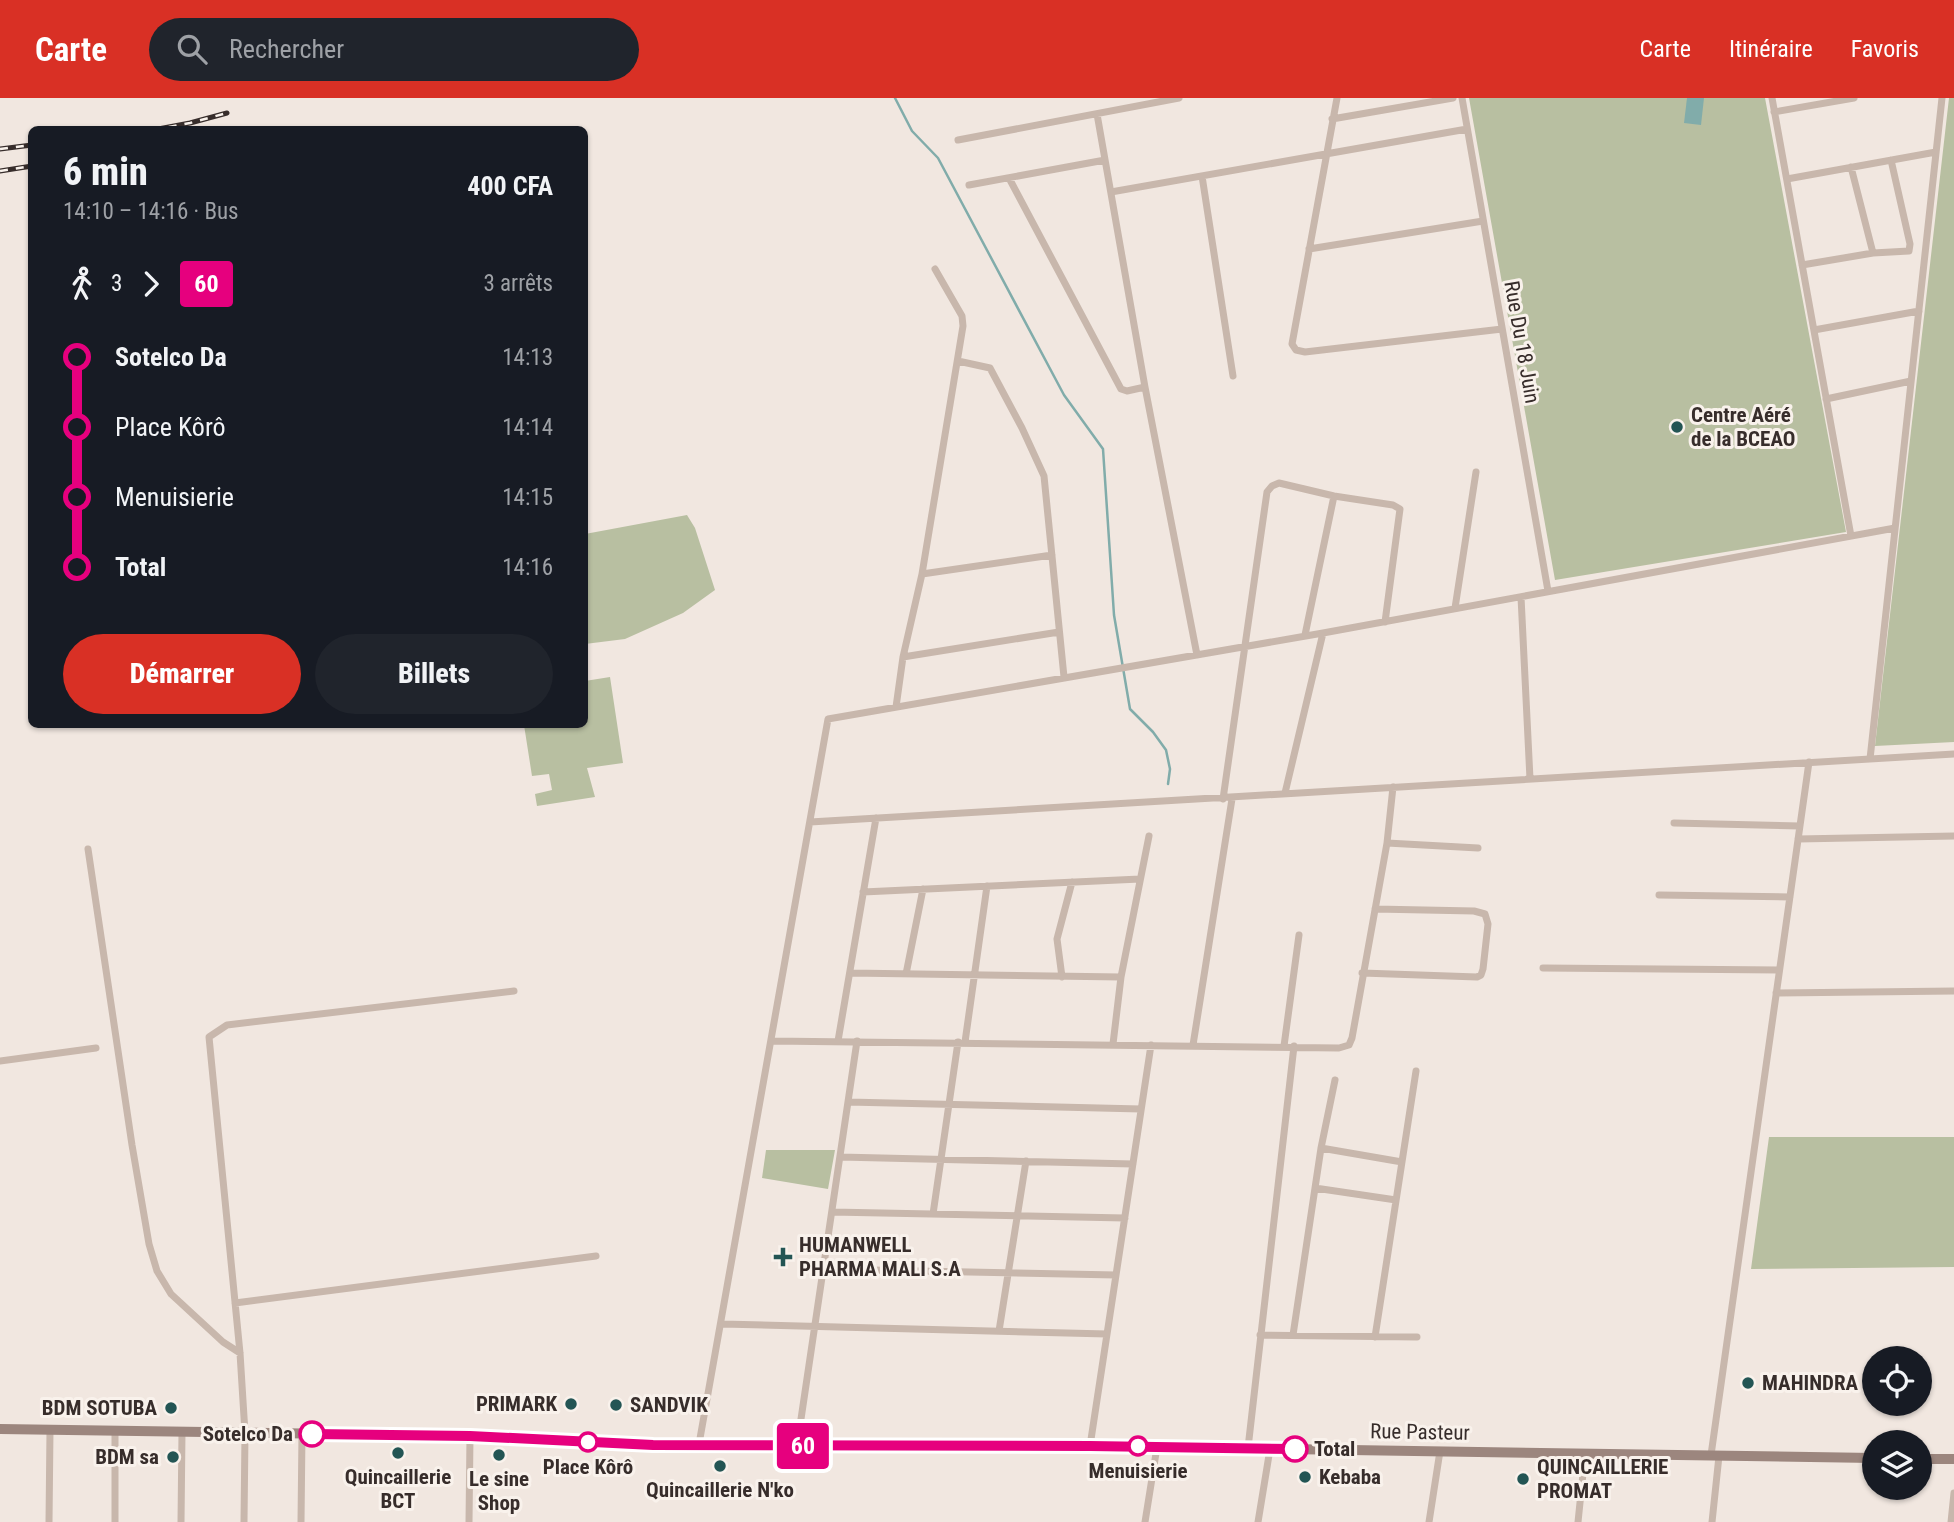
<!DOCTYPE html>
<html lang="fr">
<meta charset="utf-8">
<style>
body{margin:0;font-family:"Roboto Condensed",sans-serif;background:#20242c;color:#f1f3f6;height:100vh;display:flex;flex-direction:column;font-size:26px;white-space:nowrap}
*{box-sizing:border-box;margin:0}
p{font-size:23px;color:#9ea1a6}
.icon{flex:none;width:38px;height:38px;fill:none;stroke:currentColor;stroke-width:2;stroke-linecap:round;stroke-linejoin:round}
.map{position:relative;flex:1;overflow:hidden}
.details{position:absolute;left:28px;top:28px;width:560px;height:602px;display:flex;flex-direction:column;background:#171b24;border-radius:10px;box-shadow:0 2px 5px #0004}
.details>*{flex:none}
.badge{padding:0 14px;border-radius:5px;font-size:24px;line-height:46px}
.buttons{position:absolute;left:1862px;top:1248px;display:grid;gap:14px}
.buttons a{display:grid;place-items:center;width:70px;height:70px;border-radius:50%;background:#171b24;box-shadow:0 2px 5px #0004;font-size:35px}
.map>.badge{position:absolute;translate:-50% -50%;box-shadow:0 0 0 4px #fff}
.legs{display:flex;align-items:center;gap:10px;height:77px;padding:0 35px;font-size:23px}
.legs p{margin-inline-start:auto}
.summary{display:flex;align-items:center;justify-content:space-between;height:119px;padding:0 35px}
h1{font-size:38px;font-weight:800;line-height:52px}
.action{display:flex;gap:14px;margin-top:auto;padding:14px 35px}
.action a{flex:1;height:80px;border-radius:42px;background:#d93025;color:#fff;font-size:28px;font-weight:800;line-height:80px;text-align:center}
.action a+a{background:#20242c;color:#f1f3f6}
ul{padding:0 35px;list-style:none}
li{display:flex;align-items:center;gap:24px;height:70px;font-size:26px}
li i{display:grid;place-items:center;width:10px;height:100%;margin:0 9px;background:currentColor}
li i::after{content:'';width:18px;height:18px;margin:-9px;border:5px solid;border-radius:50%;background:#171b24}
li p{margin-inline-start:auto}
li:first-child i{background:linear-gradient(#0000 50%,currentColor 0)}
li:last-child i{background:linear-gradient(currentColor 50%,#0000 0)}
header{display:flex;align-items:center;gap:42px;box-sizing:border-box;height:98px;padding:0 35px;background:#d93025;color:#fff}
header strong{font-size:33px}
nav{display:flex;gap:38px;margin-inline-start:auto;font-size:24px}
.search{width:490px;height:63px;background:#20242c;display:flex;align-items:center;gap:18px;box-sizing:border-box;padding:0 24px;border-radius:38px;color:#9ea1a6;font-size:26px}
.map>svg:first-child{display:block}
.green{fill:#b8bfa1}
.water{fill:#81acaa}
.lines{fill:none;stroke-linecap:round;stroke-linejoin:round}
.stream{stroke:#81acaa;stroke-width:2.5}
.street{stroke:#c8b7ac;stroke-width:7}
.secondary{stroke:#9c867e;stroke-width:10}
.rail-casing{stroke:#372d2b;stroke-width:5}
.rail{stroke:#f9f2ec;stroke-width:2.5;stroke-dasharray:8;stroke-linecap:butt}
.line-1-casing{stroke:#fff;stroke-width:16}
.line-1{stroke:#e6007e;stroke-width:10}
.poi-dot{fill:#235554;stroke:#f9f2ec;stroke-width:2.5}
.stop-1-dot{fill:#fff;stroke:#e6007e;stroke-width:3.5}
.labels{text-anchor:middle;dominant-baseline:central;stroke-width:6;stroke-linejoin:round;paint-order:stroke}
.street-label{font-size:21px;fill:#372d2b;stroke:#f9f2ec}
.poi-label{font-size:21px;font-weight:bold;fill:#372d2b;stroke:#f9f2ec;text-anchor:start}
.stop-label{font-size:21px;font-weight:bold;fill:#372d2b;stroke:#f9f2ec}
</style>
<header>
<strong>Carte</strong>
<div class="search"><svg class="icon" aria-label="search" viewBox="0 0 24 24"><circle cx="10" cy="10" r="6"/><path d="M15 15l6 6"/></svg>Rechercher</div>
<nav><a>Carte</a><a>Itinéraire</a><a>Favoris</a></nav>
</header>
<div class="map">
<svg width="1954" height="1424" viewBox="0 0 1954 1424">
<rect width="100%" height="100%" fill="#f1e7e0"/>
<path class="green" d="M 1469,0 L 1765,0 L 1846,434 L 1555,482 Z
M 1949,0 L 1954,0 L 1954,644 L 1875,648 Z
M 687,417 L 695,430 L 715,492 L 683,515 L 625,541 L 585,546 L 585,436 Z
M 610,579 L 623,665 L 587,670 L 595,699 L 537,708 L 535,696 L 552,692 L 549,676 L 532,678 L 524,627 L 584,626 L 585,583 Z
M 1769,1039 L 1954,1039 L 1954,1169 L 1751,1171 Z
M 766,1052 L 835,1052 L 828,1091 L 762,1080 Z"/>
<path class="water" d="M 1687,0 L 1704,0 L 1701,27 L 1684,25 Z"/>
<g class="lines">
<path class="stream" d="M 895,0 L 912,33 L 938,60 L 1064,297 L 1103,351 L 1114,517 L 1130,611 L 1153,634 L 1166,652 L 1170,671 L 1168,686"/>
<path class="street" d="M 1337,0 L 1292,246 L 1296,252 L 1305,254 L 1502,231
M 1462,0 L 1548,493
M 1772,0 L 1851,438
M 1774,14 L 1854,0
M 1097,16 L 1145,289 L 1197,557
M 1332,21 L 1453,0
M 958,42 L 1179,0
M 1851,69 L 1873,155
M 1202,78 L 1233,278
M 1009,80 L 1121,291 L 1127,293 L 1145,289
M 1787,81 L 1936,54
M 969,87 L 1105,62
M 1111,94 L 1467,31
M 1309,151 L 1483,123
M 1802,167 L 1873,155 L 1909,153 L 1910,146 L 1891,62
M 1814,232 L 1919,213
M 958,263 L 990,270 L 1022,330 L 1044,378 L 1064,579
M 1826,301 L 1911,283
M 922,476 L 963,228 L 962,218 L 935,171
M 1521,499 L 1530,681
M 1455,510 L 1476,374
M 1305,537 L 1334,398
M 903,559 L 922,476 L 1052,457
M 896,609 L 903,559 L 1059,534
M 1870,661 L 1942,0
M 1285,695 L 1323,535
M 1223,701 L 1267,394 L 1272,388 L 1279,385 L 1334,398 L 1393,407 L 1400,411 L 1385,524
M 810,724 L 1954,656
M 1674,725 L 1800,728
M 1798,741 L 1954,738
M 1387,745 L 1478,750
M 88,751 L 132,1047 L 149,1146 L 157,1173 L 171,1196 L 223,1244 L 240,1255
M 863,794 L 1140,781
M 1659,797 L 1790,799
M 1543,870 L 1779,872
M 850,875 L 1121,879
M 1362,875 L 1477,879 L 1481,877 L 1483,871 L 1488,826 L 1485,816 L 1474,813 L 1375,811
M 906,876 L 923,791
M 1062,879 L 1057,841 L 1072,784
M 1776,895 L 1954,893
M 772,943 L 1339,950 L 1349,947 L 1352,940 L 1387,745 L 1393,689
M 838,943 L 876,720
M 965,944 L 987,788
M 1113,946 L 1121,879 L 1149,738
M 1193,947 L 1232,701
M 1284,948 L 1299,837
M 0,963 L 96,950
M 848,1004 L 1141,1011
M 1321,1050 L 1402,1064
M 840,1059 L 1133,1066
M 1315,1090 L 1396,1102
M 832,1114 L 1125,1120
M 933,1116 L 958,944
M 823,1171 L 1116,1177
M 235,1205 L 596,1158
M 722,1226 L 1107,1236
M 999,1233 L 1026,1063
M 1260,1237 L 1417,1239
M 1293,1237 L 1321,1050 L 1335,982
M 1375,1239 L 1416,973
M 699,1346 L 828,621 L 1323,535 L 1895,430
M 797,1348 L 857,943
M 1090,1348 L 1151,947
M 1248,1350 L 1294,948
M 1711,1357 L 1809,664
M 49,1424 L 50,1332
M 115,1424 L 115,1333
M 181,1424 L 182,1334
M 244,1424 L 245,1335 L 240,1255 L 209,939 L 227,927 L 514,893
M 301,1424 L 302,1335
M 469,1424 L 470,1338
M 1145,1424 L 1157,1349
M 1258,1424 L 1270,1351
M 1429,1424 L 1440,1353
M 1578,1424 L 1585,1356
M 1712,1424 L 1719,1358
M 1951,1424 L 1954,1395"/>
<path class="secondary" d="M 0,1331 L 470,1338 L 653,1347 L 1090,1348 L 1874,1360
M 1920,1361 L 1954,1361"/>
<g class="rail-casing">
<path id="rail" d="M 153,32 L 190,25 L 227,15
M 0,51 L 32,47
M 0,73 L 32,68"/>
</g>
<use href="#rail" class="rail"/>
</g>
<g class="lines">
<g class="line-1-casing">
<path id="line-1" d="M 312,1336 L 470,1338 L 653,1347 L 1090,1348 L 1295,1351"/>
</g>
<use href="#line-1" class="line-1"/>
</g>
<g class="poi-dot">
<circle cx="1677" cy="329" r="7"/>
<path d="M779.5 1148.5h7v7h7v7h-7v7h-7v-7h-7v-7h7z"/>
<circle cx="1748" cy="1285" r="7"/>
<circle cx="571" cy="1306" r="7"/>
<circle cx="616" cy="1307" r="7"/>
<circle cx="171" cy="1310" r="7"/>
<circle cx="398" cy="1355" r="7"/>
<circle cx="499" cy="1357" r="7"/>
<circle cx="173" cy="1359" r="7"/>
<circle cx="720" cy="1368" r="7"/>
<circle cx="1305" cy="1379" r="7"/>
<circle cx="1523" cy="1381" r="7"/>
</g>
<g class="stop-1-dot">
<circle cx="312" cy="1336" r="12"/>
<circle cx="588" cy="1344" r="9"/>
<circle cx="1138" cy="1348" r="9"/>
<circle cx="1295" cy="1351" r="12"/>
</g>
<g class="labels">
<g class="street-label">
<text transform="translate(1522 244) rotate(80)">Rue Du 18 Juin</text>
<text transform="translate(1420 1334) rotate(1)">Rue Pasteur</text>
</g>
<g class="poi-label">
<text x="1691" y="317">Centre Aéré<tspan x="1691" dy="24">de la BCEAO</tspan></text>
<text x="799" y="1147">HUMANWELL<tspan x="799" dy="24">PHARMA MALI S.A</tspan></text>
<text x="1762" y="1285">MAHINDRA</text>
<text x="557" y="1306" text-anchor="end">PRIMARK</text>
<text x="630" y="1307">SANDVIK</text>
<text x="157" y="1310" text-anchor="end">BDM SOTUBA</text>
<text x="159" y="1359" text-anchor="end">BDM sa</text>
<text x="1537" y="1369">QUINCAILLERIE<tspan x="1537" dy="24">PROMAT</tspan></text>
<text x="398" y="1379" text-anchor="middle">Quincaillerie<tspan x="398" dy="24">BCT</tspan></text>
<text x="1319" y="1379">Kebaba</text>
<text x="499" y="1381" text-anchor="middle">Le sine<tspan x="499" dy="24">Shop</tspan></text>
<text x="720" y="1392" text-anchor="middle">Quincaillerie N'ko</text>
</g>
<g class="stop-label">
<text x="293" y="1336" text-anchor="end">Sotelco Da</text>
<text x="1314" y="1351" text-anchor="start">Total</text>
<text x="588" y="1369">Place Kôrô</text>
<text x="1138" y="1373">Menuisierie</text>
</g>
</g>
</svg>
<div class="buttons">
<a><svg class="icon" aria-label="locate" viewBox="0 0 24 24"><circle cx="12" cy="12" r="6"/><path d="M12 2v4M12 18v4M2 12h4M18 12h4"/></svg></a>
<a><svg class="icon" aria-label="layers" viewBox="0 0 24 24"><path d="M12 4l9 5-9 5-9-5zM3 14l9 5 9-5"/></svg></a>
</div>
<b class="badge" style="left:803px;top:1348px;background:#e6007e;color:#fff">60</b>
<section class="details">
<div class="summary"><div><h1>6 min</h1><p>14:10 – 14:16 · Bus</p></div><b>400 CFA</b></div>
<div class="legs"><svg class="icon" aria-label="walk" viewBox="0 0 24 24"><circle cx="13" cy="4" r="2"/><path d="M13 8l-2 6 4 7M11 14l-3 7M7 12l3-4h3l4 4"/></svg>3<svg class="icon" aria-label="forward" viewBox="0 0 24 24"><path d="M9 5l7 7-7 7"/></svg><b class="badge" style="background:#e6007e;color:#fff">60</b><p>3 arrêts</p></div>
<ul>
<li><i style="color:#e6007e"></i><b>Sotelco Da</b><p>14:13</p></li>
<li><i style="color:#e6007e"></i><span>Place Kôrô</span><p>14:14</p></li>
<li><i style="color:#e6007e"></i><span>Menuisierie</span><p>14:15</p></li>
<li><i style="color:#e6007e"></i><b>Total</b><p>14:16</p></li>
</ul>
<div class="action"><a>Démarrer</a><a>Billets</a></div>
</section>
</div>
